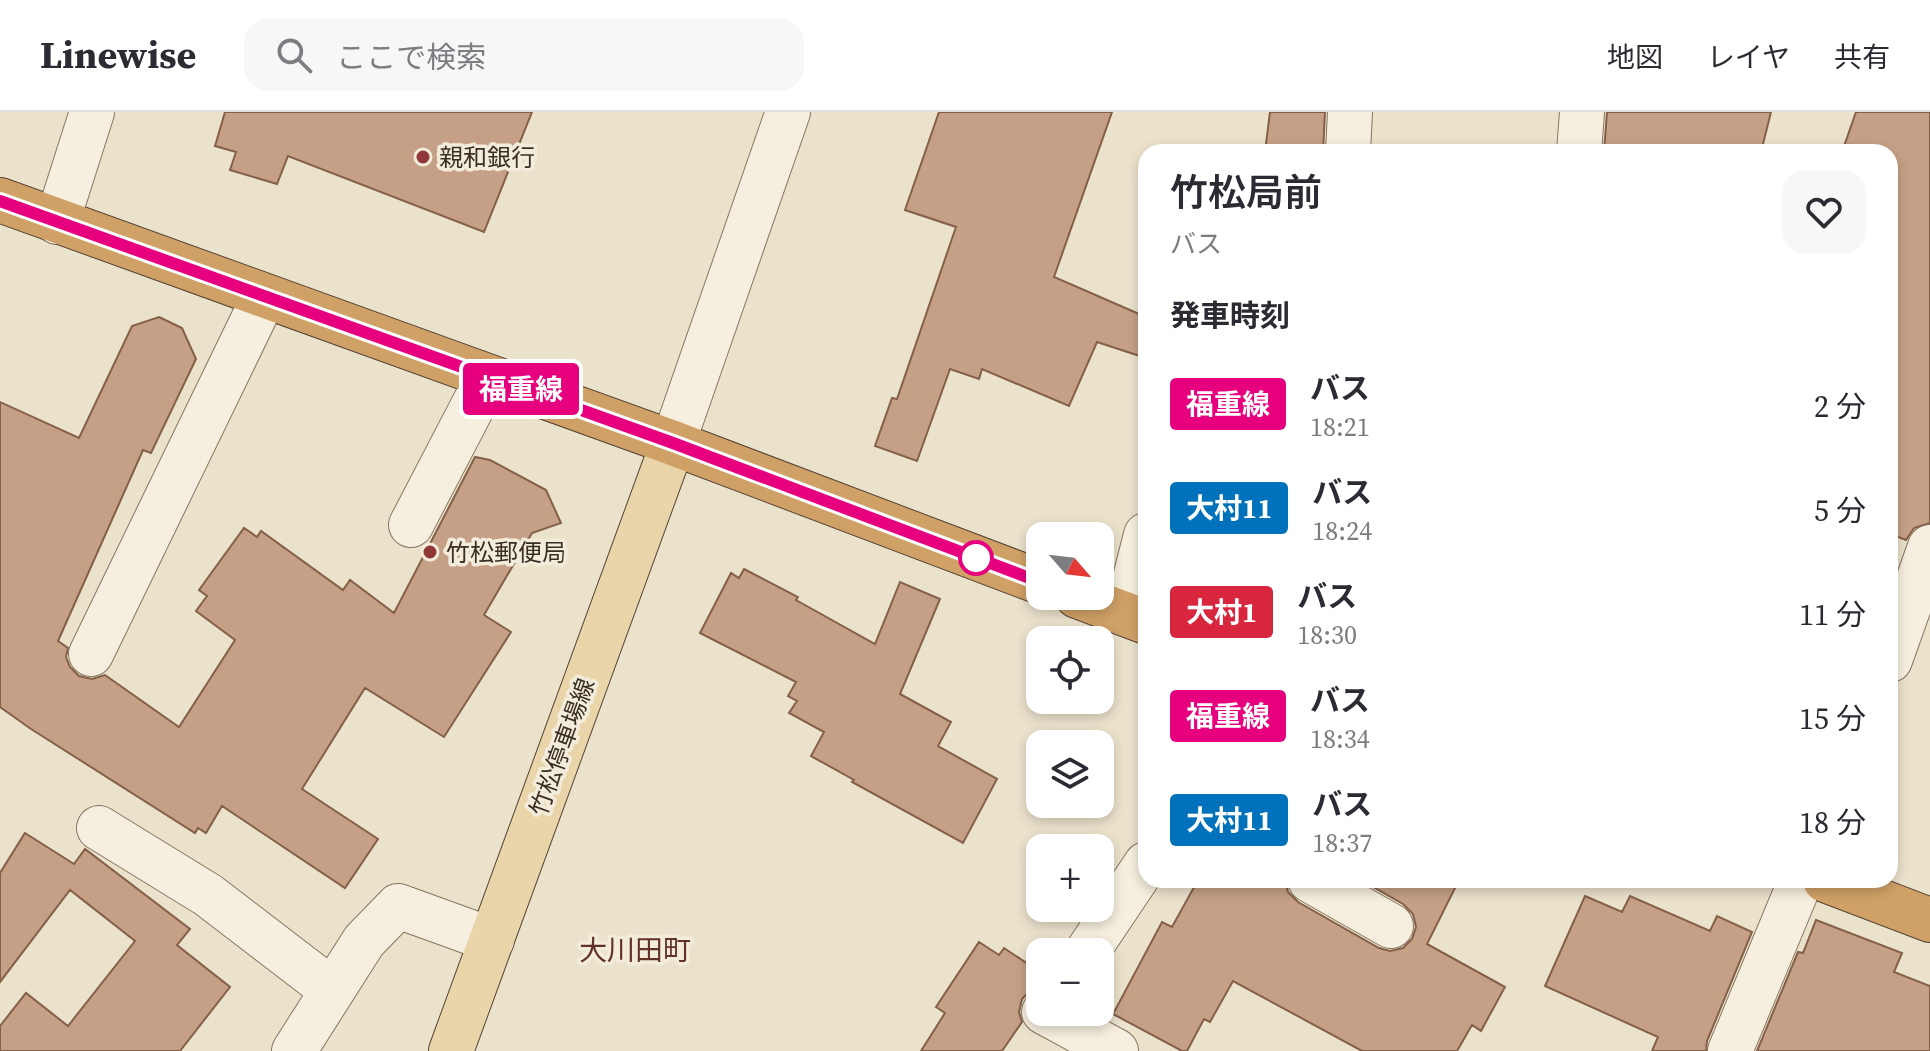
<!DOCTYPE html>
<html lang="ja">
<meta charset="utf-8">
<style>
body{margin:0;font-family:"Source Serif 4","Noto Sans JP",serif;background:#f7f7f7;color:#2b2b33;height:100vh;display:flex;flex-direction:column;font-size:30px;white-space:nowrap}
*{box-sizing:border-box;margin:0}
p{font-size:26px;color:#7c7c81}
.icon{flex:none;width:44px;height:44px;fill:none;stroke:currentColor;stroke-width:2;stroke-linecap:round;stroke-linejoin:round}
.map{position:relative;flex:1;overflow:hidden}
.side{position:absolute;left:1138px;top:32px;width:760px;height:744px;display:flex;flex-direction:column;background:#fff;border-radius:24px;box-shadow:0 4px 12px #0003}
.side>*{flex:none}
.badge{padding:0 16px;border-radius:6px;font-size:28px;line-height:52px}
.needle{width:52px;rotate:118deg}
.tools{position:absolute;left:1026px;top:410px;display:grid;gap:16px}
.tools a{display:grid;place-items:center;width:88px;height:88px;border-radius:16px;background:#fff;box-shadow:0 4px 12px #0003;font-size:40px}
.map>.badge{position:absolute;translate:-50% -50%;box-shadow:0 0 0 4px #fff}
h2{padding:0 32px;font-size:30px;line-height:72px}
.round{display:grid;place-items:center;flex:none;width:84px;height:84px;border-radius:24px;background:#f7f7f7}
.summary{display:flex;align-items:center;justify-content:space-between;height:136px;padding:0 32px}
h1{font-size:38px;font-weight:600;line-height:60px}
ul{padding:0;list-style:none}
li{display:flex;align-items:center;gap:24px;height:104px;padding:0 32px}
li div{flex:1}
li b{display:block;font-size:30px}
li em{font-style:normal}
li .badge{min-width:88px;font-weight:700;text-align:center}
header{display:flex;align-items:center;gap:48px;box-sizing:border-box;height:112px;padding:0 40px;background:#fff;border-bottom:2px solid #e1e1e2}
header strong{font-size:38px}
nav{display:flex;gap:44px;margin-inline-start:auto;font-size:28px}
.search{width:560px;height:72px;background:#f7f7f7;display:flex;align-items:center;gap:20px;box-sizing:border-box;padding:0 28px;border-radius:24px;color:#7c7c81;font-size:30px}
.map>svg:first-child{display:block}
.building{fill:#c5a086;stroke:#846049;stroke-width:2}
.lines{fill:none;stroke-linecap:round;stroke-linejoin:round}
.minor-casing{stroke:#877561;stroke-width:46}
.major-casing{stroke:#564435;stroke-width:46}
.highway-casing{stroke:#564435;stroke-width:46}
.minor{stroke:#f6efdf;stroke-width:44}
.major{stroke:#e9d5a9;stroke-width:44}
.highway{stroke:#d0a167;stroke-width:44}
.line-casing{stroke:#fff;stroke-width:18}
.line{stroke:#e6007e;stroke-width:12}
.poi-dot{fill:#903739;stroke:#f3ecdb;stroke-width:3}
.stop-dot{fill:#fff;stroke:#e6007e;stroke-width:4}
.labels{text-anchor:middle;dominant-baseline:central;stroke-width:7;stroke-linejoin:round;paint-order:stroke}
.poi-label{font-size:24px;fill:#392e23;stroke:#f3ecdb;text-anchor:start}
.street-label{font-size:24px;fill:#392e23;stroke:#f3ecdb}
.quarter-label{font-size:28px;fill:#623227;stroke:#f3ecdb}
</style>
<header>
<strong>Linewise</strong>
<div class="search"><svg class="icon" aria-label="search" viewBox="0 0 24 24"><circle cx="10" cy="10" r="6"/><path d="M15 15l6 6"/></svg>ここで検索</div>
<nav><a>地図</a><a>レイヤ</a><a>共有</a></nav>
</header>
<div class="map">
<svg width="1930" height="939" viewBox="0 0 1930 939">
<rect width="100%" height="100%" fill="#ebe2cc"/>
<path class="building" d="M 225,0 L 532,0 L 484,120 L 288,44 L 277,72 L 230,58 L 236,40 L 215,34 Z
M 939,0 L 1112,0 L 1054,165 L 1146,205 L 1146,246 L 1097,230 L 1069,294 L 982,257 L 979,267 L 950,257 L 917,349 L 875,334 L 892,286 L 897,287 L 956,115 L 905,98 Z
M 1270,0 L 1325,0 L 1323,40 L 1265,40 Z
M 1607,0 L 1771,0 L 1761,40 L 1604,40 Z
M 1856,0 L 1930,0 L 1930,411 L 1914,416 L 1906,428 L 1890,422 L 1890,40 L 1842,40 Z
M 159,205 L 182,216 L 196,247 L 151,341 L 143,338 L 58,529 L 68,536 L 66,545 L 70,555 L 79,564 L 92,567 L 105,563 L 179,615 L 235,528 L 196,499 L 207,484 L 199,478 L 244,416 L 257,425 L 261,419 L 343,478 L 350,468 L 394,501 L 475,345 L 490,348 L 546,378 L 561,411 L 532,421 L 484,503 L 511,520 L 444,625 L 365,576 L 302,677 L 378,727 L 345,776 L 222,694 L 206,721 L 198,716 L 195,721 L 31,617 L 0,595 L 0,290 L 79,326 L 132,214 Z
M 744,457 L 798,485 L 796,488 L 875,532 L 900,470 L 940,487 L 900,582 L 951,610 L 938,634 L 997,667 L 963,731 L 852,670 L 854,668 L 811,644 L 824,620 L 789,601 L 797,589 L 788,584 L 796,570 L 700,521 L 731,461 L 739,466 Z
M 25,721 L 74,752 L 85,737 L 190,817 L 177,833 L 230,875 L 180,939 L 0,939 L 0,914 L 26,881 L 68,914 L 135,829 L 70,778 L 0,870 L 0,761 Z
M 1198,768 L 1285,768 L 1288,780 L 1298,790 L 1379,836 L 1390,839 L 1403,836 L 1412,827 L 1416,815 L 1413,802 L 1403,792 L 1361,768 L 1459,768 L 1427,832 L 1505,875 L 1481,919 L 1472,913 L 1457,939 L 1362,939 L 1233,869 L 1210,910 L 1204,907 L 1187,939 L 1182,939 L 1113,902 L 1162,810 L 1172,815 Z
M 1585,784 L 1622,800 L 1630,784 L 1710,819 L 1717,804 L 1752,820 L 1707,929 L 1706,939 L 1652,939 L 1658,925 L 1545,874 Z
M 1816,808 L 1902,841 L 1894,860 L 1930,874 L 1930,939 L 1757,939 L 1798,840 L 1803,841 Z
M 979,830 L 999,843 L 1004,836 L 1040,860 L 1040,876 L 1030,879 L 1022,887 L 1019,900 L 1022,910 L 1002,939 L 921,939 L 945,901 L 936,895 Z"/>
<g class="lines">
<g class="minor-casing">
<path id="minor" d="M 1348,40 L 1350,0
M 1579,40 L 1582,0
M 57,110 L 92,0
M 673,331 L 788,0
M 411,413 L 488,265
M 1126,502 L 1146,423
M 91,542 L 264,185
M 1890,548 L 1930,435
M 99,716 L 208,783 L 332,878
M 1310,768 L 1391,814
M 1087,840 L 1146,752
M 1044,900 L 1116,939
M 294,939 L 364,829 L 398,794 L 492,828
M 1730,939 L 1801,768"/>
</g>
<g class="major-casing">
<path id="major" d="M 451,939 L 673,331"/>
</g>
<g class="highway-casing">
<path id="highway" d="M 0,88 L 673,331 L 1040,470
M 1077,484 L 1146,510
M 1825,768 L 1930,808"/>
</g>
<use href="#minor" class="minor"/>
<use href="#major" class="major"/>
<use href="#highway" class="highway"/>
</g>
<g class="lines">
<g class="line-casing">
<path id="line" d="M 0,89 L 673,331 L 1040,470"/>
</g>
<use href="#line" class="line"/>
</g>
<g class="poi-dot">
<circle cx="423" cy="45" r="8"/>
<circle cx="430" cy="440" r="8"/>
</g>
<circle class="stop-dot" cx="976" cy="446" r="16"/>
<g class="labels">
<g class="poi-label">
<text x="439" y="45">親和銀行</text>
<text x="446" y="440">竹松郵便局</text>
</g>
<g class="street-label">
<text transform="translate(562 635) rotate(-70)">竹松停車場線</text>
</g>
<g class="quarter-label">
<text x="635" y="838">大川田町</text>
</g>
</g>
</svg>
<div class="tools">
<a><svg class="needle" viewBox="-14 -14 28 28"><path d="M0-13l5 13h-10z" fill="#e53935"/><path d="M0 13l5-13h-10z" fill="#7c7c81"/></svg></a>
<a><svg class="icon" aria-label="locate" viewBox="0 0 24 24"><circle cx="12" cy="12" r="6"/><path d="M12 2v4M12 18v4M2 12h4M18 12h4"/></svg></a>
<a><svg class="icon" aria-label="layers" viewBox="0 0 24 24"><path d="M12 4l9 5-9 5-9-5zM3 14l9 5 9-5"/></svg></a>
<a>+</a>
<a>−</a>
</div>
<b class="badge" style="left:521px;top:277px;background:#e6007e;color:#fff">福重線</b>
<section class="side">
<div class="summary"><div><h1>竹松局前</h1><p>バス</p></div><a class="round"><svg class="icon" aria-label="heart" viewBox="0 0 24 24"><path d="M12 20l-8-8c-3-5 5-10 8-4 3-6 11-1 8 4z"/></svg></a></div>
<h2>発車時刻</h2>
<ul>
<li><span class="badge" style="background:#e6007e;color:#fff">福重線</span><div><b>バス</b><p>18:21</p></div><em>2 分</em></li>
<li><span class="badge" style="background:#0072bc;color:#fff">大村11</span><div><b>バス</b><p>18:24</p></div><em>5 分</em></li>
<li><span class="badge" style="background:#d7263d;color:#fff">大村1</span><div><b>バス</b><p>18:30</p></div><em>11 分</em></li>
<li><span class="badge" style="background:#e6007e;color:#fff">福重線</span><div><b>バス</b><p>18:34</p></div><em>15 分</em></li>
<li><span class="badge" style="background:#0072bc;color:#fff">大村11</span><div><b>バス</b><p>18:37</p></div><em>18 分</em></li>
</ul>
</section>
</div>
